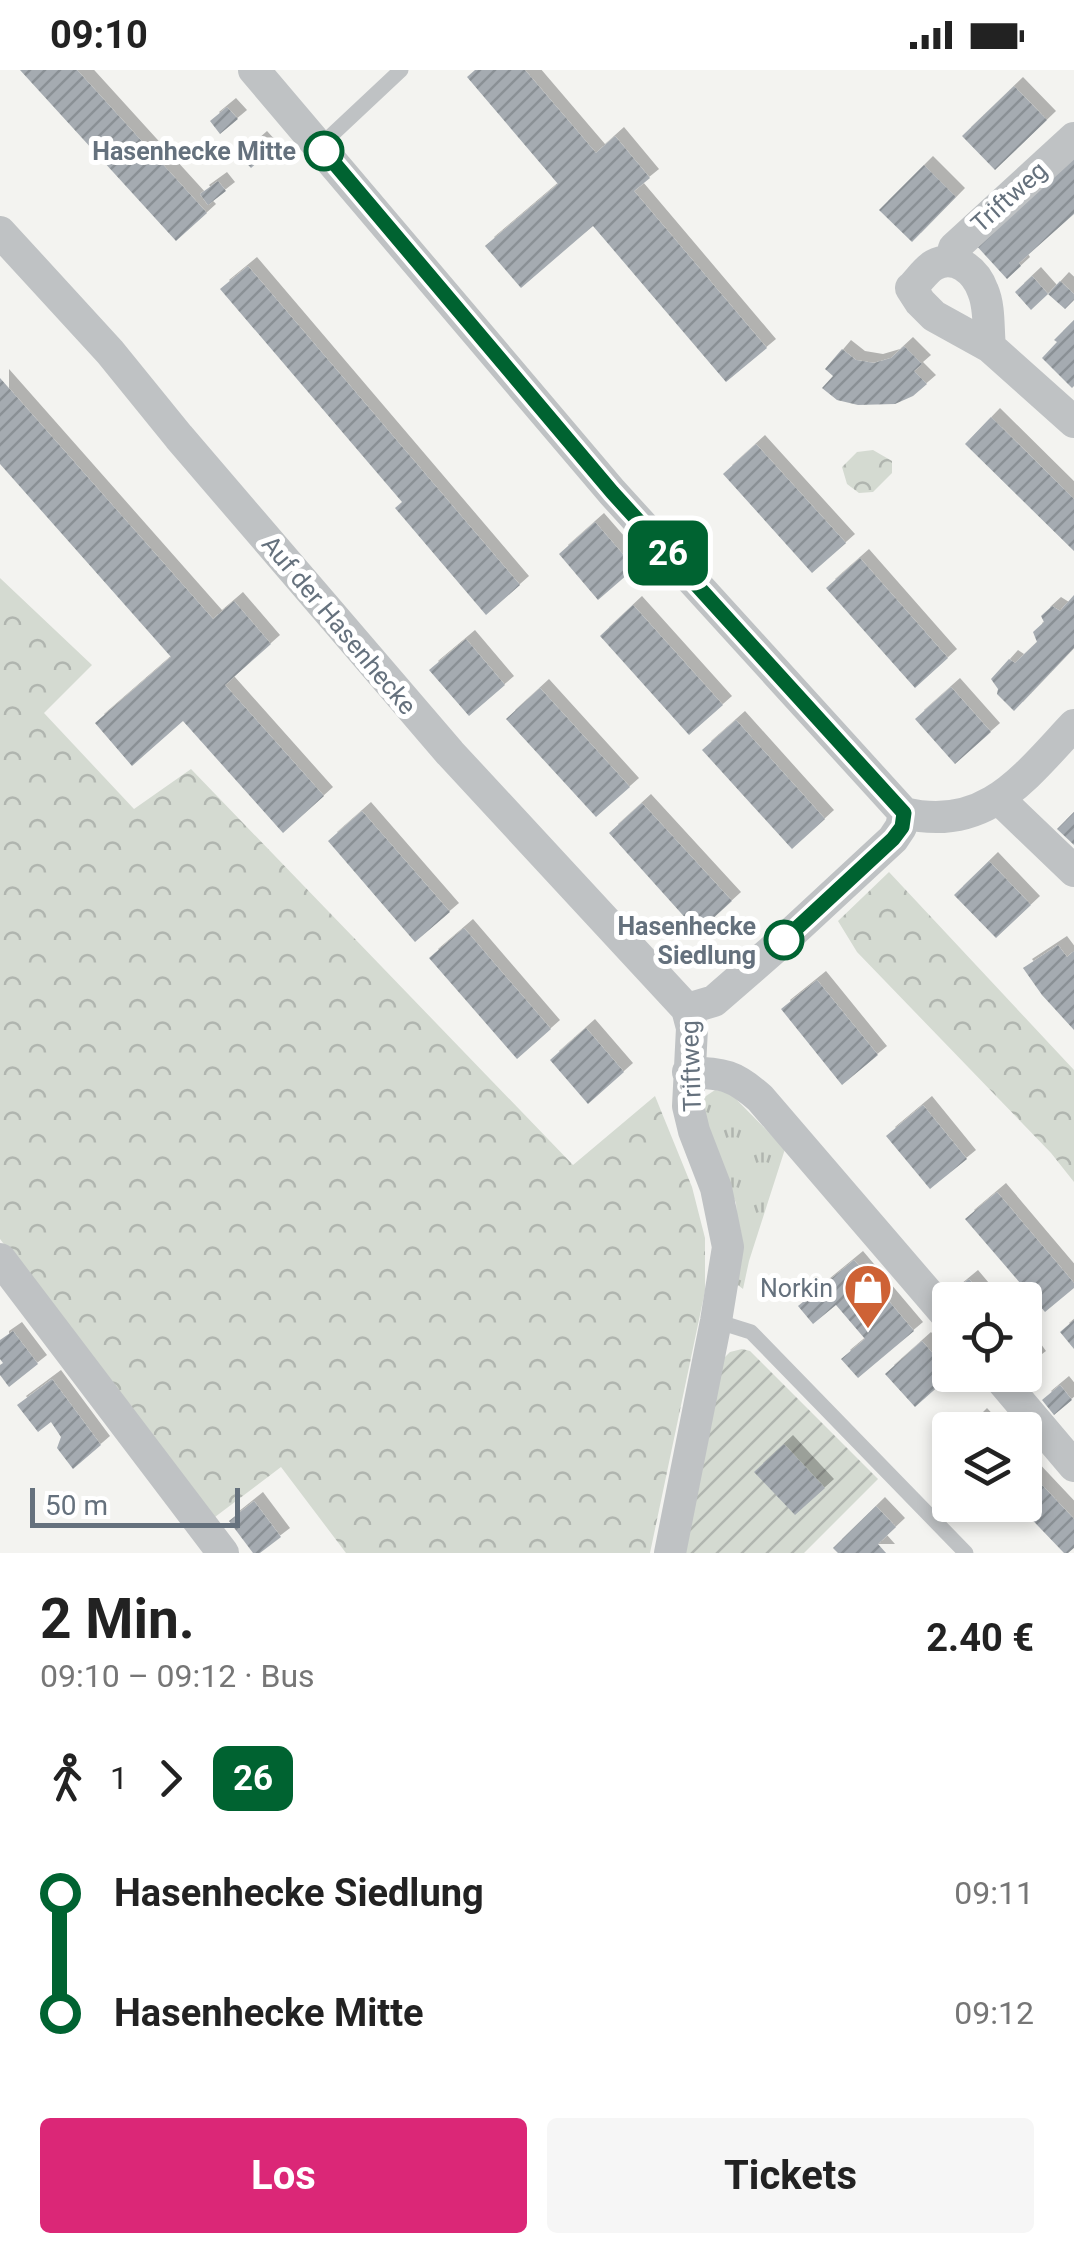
<!DOCTYPE html>
<html lang="de">
<meta charset="utf-8">
<style>
body{margin:0;font-family:Roboto,sans-serif;background:#f6f6f6;color:#222;height:100vh;display:flex;flex-direction:column;font-size:38px;white-space:nowrap}
*{box-sizing:border-box;margin:0}
p{font-size:32px;color:#767676}
.icon{flex:none;width:55px;height:55px;fill:none;stroke:currentColor;stroke-width:2;stroke-linecap:round;stroke-linejoin:round}
.map{position:relative;height:1483px;overflow:hidden}
.panel{display:flex;flex-direction:column;background:#fff;flex:1}
.panel>*{flex:none}
.badge{padding:0 20px;border-radius:15px;font-size:35px;line-height:65px}
.fabs{position:absolute;left:932px;top:1212px;display:grid;gap:20px}
.fabs a{display:grid;place-items:center;width:110px;height:110px;border-radius:10px;background:#fff;box-shadow:0 5px 15px #0003;font-size:50px}
.scale{position:absolute;left:30px;bottom:25px;width:210px;box-sizing:border-box;padding-left:10px;border:5px solid #65717d;border-top:0;font-size:28px;line-height:35px;white-space:nowrap;color:#65717d;-webkit-text-stroke:8px #fff;paint-order:stroke}
.map>.badge{position:absolute;translate:-50% -50%;box-shadow:0 0 0 5px #fff}
.legs{display:flex;align-items:center;gap:15px;height:110px;padding:0 40px;font-size:32px}
.legs p{margin-inline-start:auto}
.summary{display:flex;align-items:center;justify-content:space-between;height:170px;padding:0 40px}
h1{font-size:55px;font-weight:700;line-height:75px}
.button{display:flex;gap:20px;margin-top:auto;padding:20px 40px}
.button a{flex:1;height:115px;border-radius:10px;background:#db2777;color:#fff;font-size:40px;font-weight:700;line-height:115px;text-align:center}
.button a+a{background:#f6f6f6;color:#222}
ul{padding:0 40px;list-style:none}
li{display:flex;align-items:center;gap:35px;height:120px;font-size:38px}
li i{display:grid;place-items:center;width:15px;height:100%;margin:0 12px;background:currentColor}
li i::after{content:'';width:25px;height:25px;margin:-12px;border:8px solid;border-radius:50%;background:#fff}
li p{margin-inline-start:auto}
li:first-child i{background:linear-gradient(#0000 50%,currentColor 0)}
li:last-child i{background:linear-gradient(currentColor 50%,#0000 0)}
.status{display:flex;justify-content:space-between;align-items:center;height:70px;padding:0 50px;background:#fff;direction:ltr}
.status svg{height:28px;fill:currentColor}
.map>svg:first-child{display:block}
.grass{fill:url(#grass-tufts)}
.forest{fill:url(#forest-crowns)}
.garden{fill:url(#garden-furrows)}
.building{fill:url(#building-hatch);filter:url(#shadow)}
.lines{fill:none;stroke-linecap:round;stroke-linejoin:round}
.service{stroke:#bfc2c4;stroke-width:15}
.minor{stroke:#bfc2c4;stroke-width:32}
.line-1-casing{stroke:#fff;stroke-width:22}
.line-1{stroke:#006331;stroke-width:15}
.stop-1-dot{fill:#fff;stroke:#006331;stroke-width:5}
.labels{text-anchor:middle;dominant-baseline:central;stroke-width:10;stroke-linejoin:round;paint-order:stroke}
.stop-label{font-size:25px;font-weight:bold;fill:#65717d;stroke:#fff;text-anchor:end}
.street-label{font-size:25px;fill:#65717d;stroke:#fff}
.poi-label{font-size:25px;fill:#65717d;stroke:#fff;text-anchor:end}
</style>
<div class="status"><b>09:10</b><svg viewBox="0 0 49 12"><path d="M0 12V9h3v3zM5 12V6h3v6zM10 12V3h3v9zM15 12V0h3v12zM26 1h20v11H26zM47 4h2v5h-2z"/></svg></div>
<div class="map">
<svg width="1074" height="1483" viewBox="0 0 1074 1483">
<defs>
<pattern id="grass-tufts" width="24" height="20" patternUnits="userSpaceOnUse" patternTransform="scale(2.5)"><rect width="24" height="20" fill="#d4dad1"/><path d="M3 7l-1-3M5 7V3M7 7l1-3M15 17l-1-3M17 17v-4M19 17l1-3" fill="none" stroke="#b0b5af"/></pattern>
<pattern id="forest-crowns" width="20" height="18" patternUnits="userSpaceOnUse" patternTransform="scale(2.5)"><rect width="20" height="18" fill="#d4dad1"/><path d="M2 6a3 3 0 1 1 6 0M12 15a3 3 0 1 1 6 0" fill="none" stroke="#b0b5af"/></pattern>
<pattern id="garden-furrows" width="10" height="10" patternUnits="userSpaceOnUse" patternTransform="scale(2.5)"><rect width="10" height="10" fill="#d4dad1"/><path d="M-1 1l2-2M0 10L10 0M9 11l2-2" fill="none" stroke="#b0b5af"/></pattern>
<pattern id="building-hatch" width="6" height="6" patternUnits="userSpaceOnUse" patternTransform="scale(2.5)"><rect width="6" height="6" fill="#a5abb1"/><path d="M-1 1l2-2M0 6l6-6M5 7l2-2" fill="none" stroke="#8a9095"/></pattern>
<filter id="shadow"><feDropShadow dx="9" dy="-9" stdDeviation="0" flood-color="#0004"/></filter>
</defs>
<rect width="100%" height="100%" fill="#f3f3f0"/>
<path class="grass" d="M 715,1020 L 730,1023 L 785,1079 L 749,1191 L 743,1219 L 734,1212 L 739,1178 L 736,1133 L 698,1051 L 703,1028 Z"/>
<path class="forest" d="M 873,380 L 892,391 L 892,403 L 873,422 L 859,423 L 847,414 L 842,397 L 857,382 Z
M 0,508 L 92,595 L 44,643 L 134,739 L 191,699 L 573,1095 L 655,1026 L 692,1117 L 705,1168 L 705,1221 L 650,1483 L 346,1483 L 281,1397 L 211,1450 L 0,1169 Z
M 889,802 L 1074,1000 L 1074,1112 L 1051,1083 L 857,882 L 838,851 Z"/>
<path class="garden" d="M 742,1279 L 750,1281 L 878,1409 L 804,1483 L 678,1483 L 723,1289 L 730,1282 Z"/>
<path class="building" d="M 20,0 L 77,0 L 207,143 L 176,171 Z
M 475,0 L 525,0 L 596,83 L 615,66 L 650,108 L 634,121 L 767,278 L 726,312 L 593,156 L 521,218 L 485,176 L 558,114 L 467,7 Z
M 1014,16 L 1047,50 L 995,100 L 962,66 Z
M 227,37 L 238,49 L 220,64 L 210,51 Z
M 258,70 L 269,82 L 251,98 L 240,86 Z
M 1074,83 L 1074,144 L 1019,193 L 1021,196 L 1007,209 L 974,173 Z
M 924,95 L 956,127 L 912,172 L 879,140 Z
M 218,111 L 226,121 L 208,135 L 200,124 Z
M 248,196 L 520,515 L 486,545 L 395,438 L 402,432 L 220,219 Z
M 1032,206 L 1048,224 L 1060,211 L 1074,224 L 1074,230 L 1065,239 L 1048,224 L 1031,240 L 1015,222 Z
M 1074,250 L 1074,316 L 1072,318 L 1042,288 L 1057,272 L 1054,270 Z
M 904,276 L 922,294 L 914,301 L 927,314 L 913,326 L 895,334 L 858,335 L 837,330 L 822,318 L 833,306 L 825,299 L 842,279 L 856,290 L 874,293 L 891,288 Z
M 0,308 L 213,549 L 234,531 L 271,574 L 225,615 L 324,726 L 283,763 L 183,651 L 132,696 L 95,653 L 171,587 L 0,394 Z
M 991,347 L 1074,429 L 1074,481 L 965,374 Z
M 756,374 L 846,473 L 812,503 L 723,404 Z
M 595,452 L 635,498 L 598,530 L 559,484 Z
M 860,488 L 948,588 L 915,618 L 826,518 Z
M 1074,525 L 1074,578 L 1014,641 L 997,624 L 998,619 L 991,609 L 1009,589 L 1015,593 L 1037,572 L 1033,562 L 1044,552 L 1041,546 L 1052,536 L 1060,541 Z
M 633,535 L 723,635 L 689,665 L 600,566 Z
M 466,569 L 505,615 L 469,646 L 429,600 Z
M 951,617 L 991,662 L 955,694 L 915,649 Z
M 540,618 L 630,717 L 596,747 L 506,649 Z
M 736,650 L 825,749 L 792,779 L 702,680 Z
M 642,733 L 732,831 L 698,862 L 609,763 Z
M 362,741 L 450,842 L 415,872 L 328,771 Z
M 1074,742 L 1074,775 L 1057,759 Z
M 989,791 L 1031,835 L 996,868 L 954,825 Z
M 464,858 L 551,959 L 517,989 L 429,888 Z
M 1058,875 L 1067,887 L 1074,881 L 1074,960 L 1042,925 L 1023,898 Z
M 817,910 L 878,985 L 842,1015 L 781,939 Z
M 586,958 L 624,1002 L 588,1034 L 550,990 Z
M 923,1035 L 967,1089 L 930,1119 L 886,1066 Z
M 997,1122 L 1074,1213 L 1074,1218 L 1045,1242 L 965,1149 Z
M 854,1190 L 914,1261 L 858,1308 L 841,1289 L 865,1269 L 836,1235 L 813,1254 L 798,1236 Z
M 969,1209 L 985,1228 L 983,1230 L 958,1230 L 952,1223 Z
M 1074,1250 L 1074,1279 L 1060,1262 Z
M 13,1261 L 38,1294 L 9,1317 L 0,1305 L 0,1295 L 3,1293 L 0,1289 L 0,1270 Z
M 922,1271 L 950,1303 L 950,1306 L 915,1337 L 885,1304 Z
M 1029,1279 L 1037,1290 L 1025,1299 L 1025,1282 Z
M 52,1309 L 101,1375 L 73,1399 L 57,1378 L 61,1367 L 51,1352 L 38,1362 L 17,1335 Z
M 1060,1315 L 1072,1330 L 1054,1345 L 1042,1330 Z
M 978,1347 L 990,1360 L 965,1360 Z
M 784,1374 L 825,1418 L 795,1445 L 754,1402 Z
M 1025,1397 L 1074,1449 L 1074,1478 L 1068,1483 L 1064,1483 L 1018,1435 L 1025,1435 Z
M 254,1431 L 281,1467 L 260,1483 L 253,1483 L 229,1451 Z
M 876,1436 L 896,1457 L 878,1474 L 886,1483 L 838,1483 L 833,1478 Z"/>
<g class="lines">
<path class="service" d="M 320,76 L 401,0
M 716,1251 L 751,1262 L 966,1483"/>
<path class="minor" d="M 254,0 L 612,422 L 904,743
M 0,162 L 110,282 L 179,367 L 450,683 L 687,939 L 692,958 L 688,1036 L 694,1061 L 716,1118 L 728,1177 L 716,1251 L 670,1483
M 951,191 L 954,178 L 1074,68
M 990,277 C 988,260 990,237 983,221 C 976,201 955,183 934,195 C 925,200 918,212 911,218 L 920,232 L 934,246 L 990,277 L 1074,352
M 999,729 L 1074,801
M 904,743 C 985,763 1024,708 1074,655
M 687,939 L 714,931 L 784,870 L 893,769 L 901,757 L 904,743
M 688,1002 C 724,1004 733,1004 760,1028 L 950,1249
M 0,1189 L 223,1483
M 997,1305 L 1074,1396"/>
</g>
<g class="lines">
<g class="line-1-casing">
<path id="line-1" d="M 324,81 L 612,422 L 904,743 L 902,757 L 893,769 L 784,870"/>
</g>
<use href="#line-1" class="line-1"/>
</g>
<defs>
<g id="shop-pin" transform="scale(2.5)"><path d="M0 17L-7.5 6A9.5 9.5 0 1 1 7.5 6Z" fill="#ce6235" stroke="#fff"/><path d="M-5-2.5h2.3a2.7 3.5 0 0 1 5.4 0H5L5.5 6h-11ZM-1.5-2.5h3a1.5 2.3 0 0 0-3 0Z" fill="#fff"/></g>
</defs>
<g fill-rule="evenodd">
<use href="#shop-pin" x="868" y="1218"/>
</g>
<g class="stop-1-dot">
<circle cx="324" cy="81" r="18"/>
<circle cx="784" cy="870" r="18"/>
</g>
<g class="labels">
<g class="stop-label">
<text x="296" y="81">Hasenhecke Mitte</text>
<text x="756" y="856">Hasenhecke<tspan x="756" dy="29">Siedlung</tspan></text>
</g>
<g class="street-label">
<text transform="translate(1009 127) rotate(-42)">Triftweg</text>
<text transform="translate(339 555) rotate(50)">Auf der Hasenhecke</text>
<text transform="translate(691 996) rotate(-92)">Triftweg</text>
</g>
<g class="poi-label">
<text x="833" y="1218">Norkin</text>
</g>
</g>
</svg>
<div class="fabs">
<a><svg class="icon" aria-label="locate" viewBox="0 0 24 24"><circle cx="12" cy="12" r="6"/><path d="M12 2v4M12 18v4M2 12h4M18 12h4"/></svg></a>
<a><svg class="icon" aria-label="layers" viewBox="0 0 24 24"><path d="M12 4l9 5-9 5-9-5zM3 14l9 5 9-5"/></svg></a>
</div>
<div class="scale">50 m</div>
<b class="badge" style="left:668px;top:483px;background:#006331;color:#fff">26</b>
</div>
<section class="panel">
<div class="summary"><div><h1>2 Min.</h1><p>09:10 – 09:12 · Bus</p></div><b>2.40 €</b></div>
<div class="legs"><svg class="icon" aria-label="walk" viewBox="0 0 24 24"><circle cx="13" cy="4" r="2"/><path d="M13 8l-2 6 4 7M11 14l-3 7M7 12l3-4h3l4 4"/></svg>1<svg class="icon" aria-label="forward" viewBox="0 0 24 24"><path d="M9 5l7 7-7 7"/></svg><b class="badge" style="background:#006331;color:#fff">26</b></div>
<ul>
<li><i style="color:#006331"></i><b>Hasenhecke Siedlung</b><p>09:11</p></li>
<li><i style="color:#006331"></i><b>Hasenhecke Mitte</b><p>09:12</p></li>
</ul>
<div class="button"><a>Los</a><a>Tickets</a></div>
</section>
